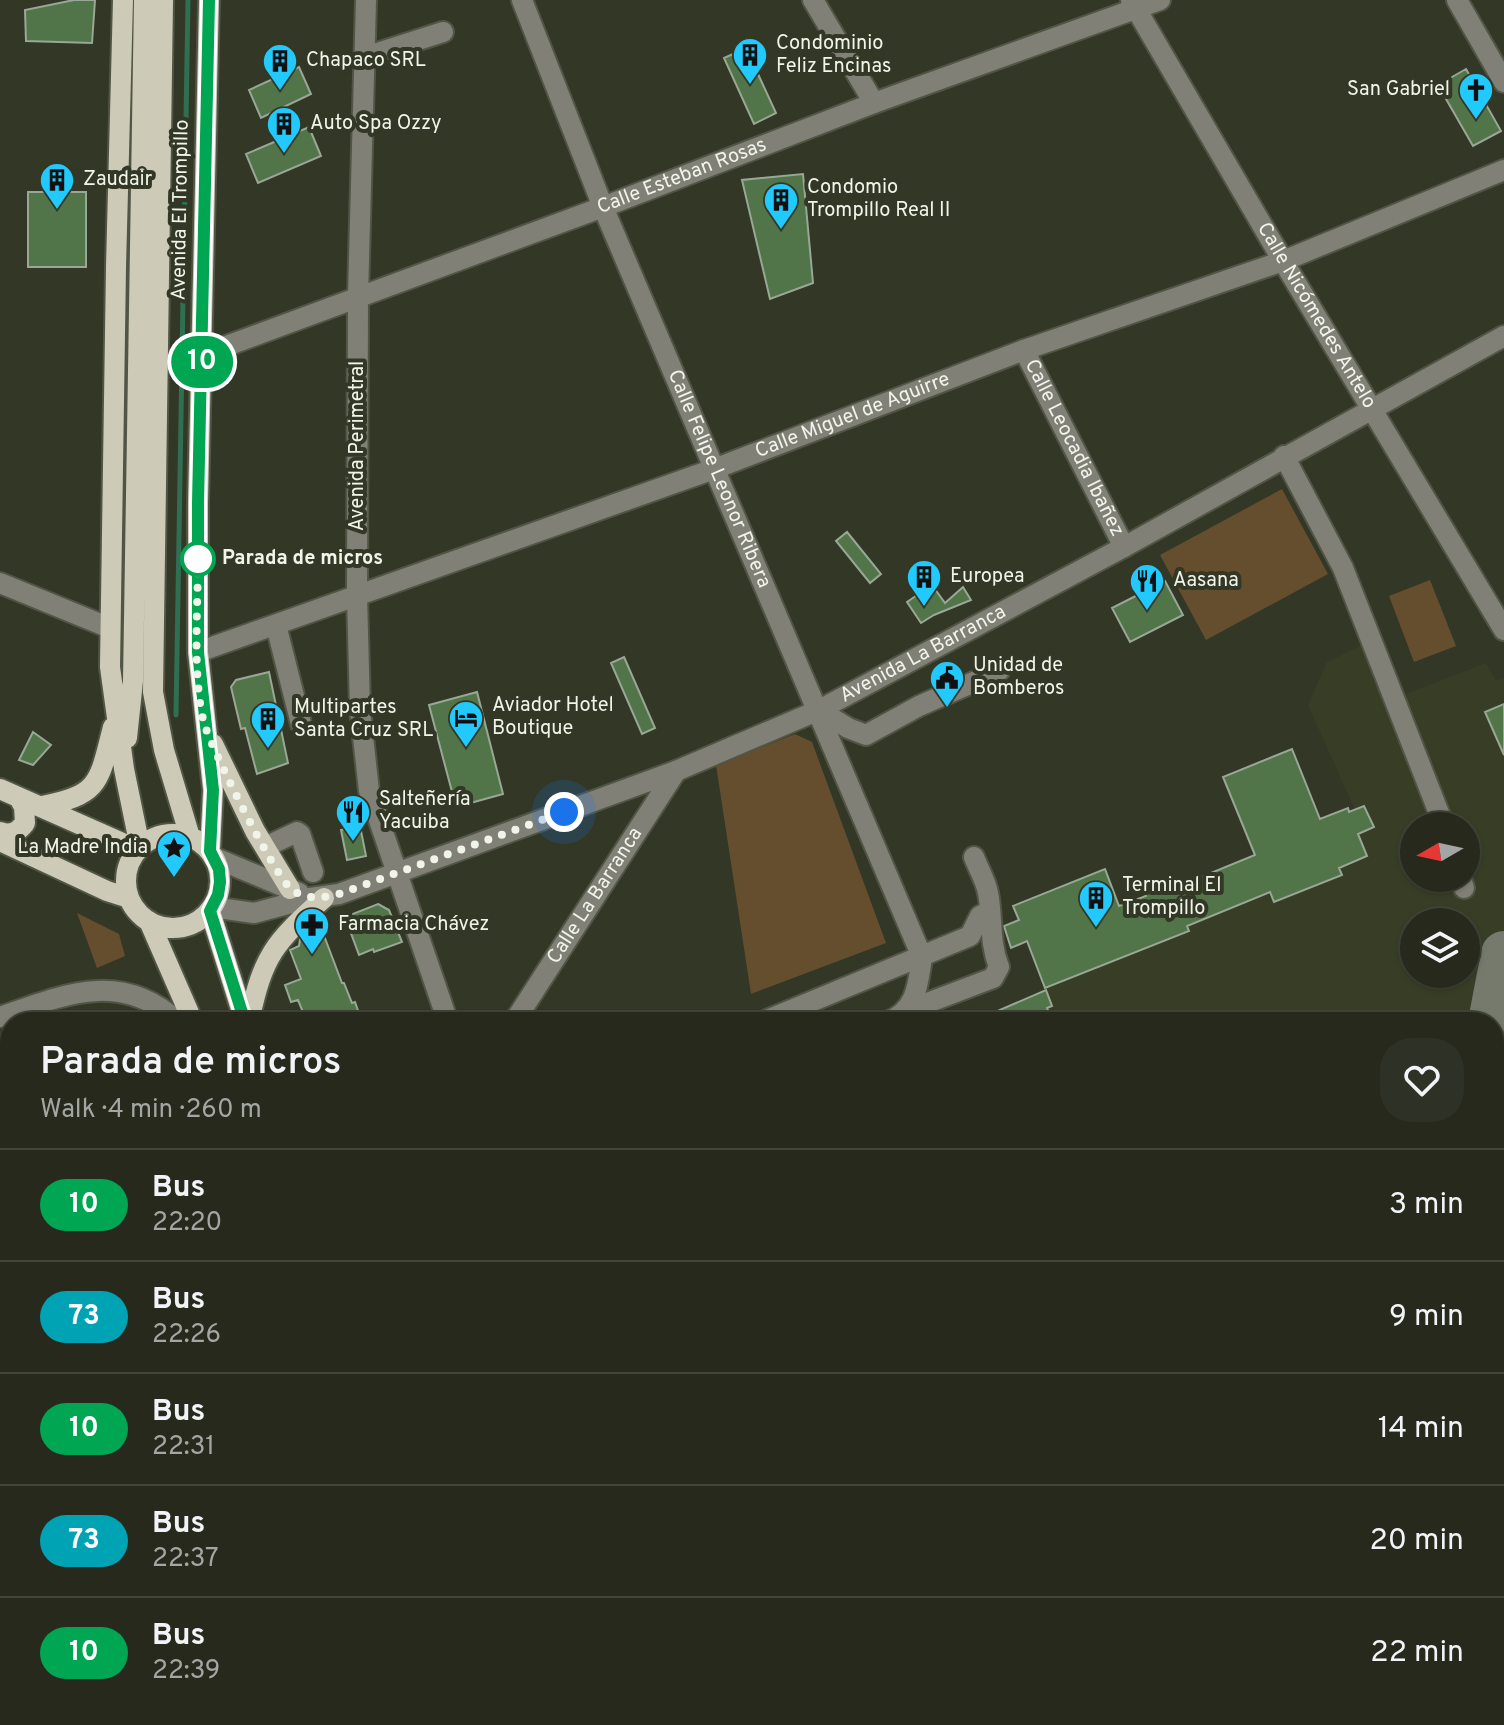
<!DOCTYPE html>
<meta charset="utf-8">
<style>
body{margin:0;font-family:Overpass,sans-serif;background:#2e3125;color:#f1f3f6;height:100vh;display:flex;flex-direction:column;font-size:30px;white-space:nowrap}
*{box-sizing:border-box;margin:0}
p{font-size:26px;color:#a4a6a3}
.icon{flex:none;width:44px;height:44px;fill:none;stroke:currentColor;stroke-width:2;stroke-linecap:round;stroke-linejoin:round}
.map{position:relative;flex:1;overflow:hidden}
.side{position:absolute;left:0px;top:1012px;width:1504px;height:714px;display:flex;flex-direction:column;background:#26291c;border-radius:32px 32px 0 0;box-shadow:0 2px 6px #0004,0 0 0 2px #42453b}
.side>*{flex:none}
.badge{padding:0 16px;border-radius:26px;font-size:28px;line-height:52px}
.needle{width:52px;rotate:261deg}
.buttons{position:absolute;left:1400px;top:812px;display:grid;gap:16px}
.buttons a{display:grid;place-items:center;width:80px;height:80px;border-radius:50%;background:#26291c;box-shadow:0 2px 6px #0004,0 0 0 2px #42453b;font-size:40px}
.you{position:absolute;width:40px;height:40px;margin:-20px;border:6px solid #fff;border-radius:50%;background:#1a73e8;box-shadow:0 0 0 12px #1a73e833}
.map>.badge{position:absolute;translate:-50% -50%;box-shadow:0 0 0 4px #fff}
.round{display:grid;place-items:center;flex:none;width:84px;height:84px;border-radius:32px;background:#2e3125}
.summary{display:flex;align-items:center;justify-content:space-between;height:136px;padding:0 40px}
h1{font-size:38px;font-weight:600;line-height:60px}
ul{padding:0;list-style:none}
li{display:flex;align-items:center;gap:24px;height:112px;padding:0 40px;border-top:2px solid #42453b}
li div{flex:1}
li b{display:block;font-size:30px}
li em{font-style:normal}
li .badge{min-width:88px;font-weight:700;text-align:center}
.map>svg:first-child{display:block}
.built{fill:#383e26;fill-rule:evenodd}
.green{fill:#644e2e}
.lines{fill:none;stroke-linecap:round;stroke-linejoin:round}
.stream{stroke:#306f52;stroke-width:5}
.taxiway{stroke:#767a6c;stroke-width:46}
.runway{stroke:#767a6c;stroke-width:114}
.building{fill:#517548;stroke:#99a796;stroke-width:2}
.minor-casing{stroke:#515545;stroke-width:24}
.major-casing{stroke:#515545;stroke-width:24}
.minor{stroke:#818077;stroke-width:20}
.major{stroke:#cecab8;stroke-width:20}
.line-casing{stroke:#fff;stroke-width:18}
.line{stroke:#00a651;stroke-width:12}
.walk{stroke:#f1f4e9;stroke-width:8;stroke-dasharray:0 14.4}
.stop-dot{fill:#fff;stroke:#00a651;stroke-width:4}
.labels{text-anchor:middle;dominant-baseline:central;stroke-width:8;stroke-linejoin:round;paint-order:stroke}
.poi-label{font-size:20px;fill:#f1f4e9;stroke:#333726;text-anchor:start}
.street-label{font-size:20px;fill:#f1f4e9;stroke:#333726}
.stop-label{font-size:20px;font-weight:bold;fill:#f1f4e9;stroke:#333726;text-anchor:start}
</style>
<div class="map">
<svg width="1504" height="1725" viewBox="0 0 1504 1725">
<rect width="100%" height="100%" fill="#333726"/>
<path class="built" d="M 1382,636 L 1406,694 L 1486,663 L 1496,681 L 1504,678 L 1504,1725 L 771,1725 L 767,1716 L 1494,1716 L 1494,1022 L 946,1022 L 968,1014 L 984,1017 L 1041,992 L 1044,984 L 1027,942 L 1011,948 L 1003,926 L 1018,920 L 1013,905 L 1105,869 L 1120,906 L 1145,896 L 1143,888 L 1168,878 L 1173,889 L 1255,855 L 1223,777 L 1320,819 L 1348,808 L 1349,812 L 1355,810 L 1308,705 L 1327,662 ZM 1414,826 L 1466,826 L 1466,878 L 1414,878 ZM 1414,922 L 1466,922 L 1466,974 L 1414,974 Z"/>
<path class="green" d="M 1282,489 L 1328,574 L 1206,640 L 1160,555 Z
M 1430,580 L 1456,646 L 1414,662 L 1389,596 Z
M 795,734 L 812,742 L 886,943 L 751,994 L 716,765 Z
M 77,913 L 119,934 L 125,956 L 97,968 Z
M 1504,1205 L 1504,1454 L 1494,1464 L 1494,1214 Z
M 1504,1584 L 1504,1725 L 1366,1725 L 1375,1716 L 1494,1716 L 1494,1594 Z
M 606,1716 L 736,1716 L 740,1725 L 610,1725 Z
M 1050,1716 L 1235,1716 L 1226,1725 L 1050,1725 Z"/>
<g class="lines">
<path class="stream" d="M 176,715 L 188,0"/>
<path class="taxiway" d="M 1491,1022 L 1504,954
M 1494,1186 L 1504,1177
M 1016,1725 L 1016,1716"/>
<path class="runway" d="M 1494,1527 L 1504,1517
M 1295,1725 L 1305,1716"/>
</g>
<path class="building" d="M 74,0 L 95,0 L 92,43 L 26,41 L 25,10 Z
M 746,48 L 776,113 L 754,124 L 724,58 Z
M 299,67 L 311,94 L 261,118 L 249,90 Z
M 1466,69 L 1501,131 L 1473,146 L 1438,85 Z
M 309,127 L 321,156 L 258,183 L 246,154 Z
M 803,174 L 813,283 L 770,299 L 742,180 Z
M 28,192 L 86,192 L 86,267 L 28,267 Z
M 847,532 L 881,574 L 870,583 L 836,541 Z
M 1165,581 L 1183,615 L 1130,642 L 1112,608 Z
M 932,585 L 945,603 L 963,587 L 971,600 L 934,615 L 921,623 L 907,602 Z
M 624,657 L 655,728 L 642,734 L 611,663 Z
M 269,672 L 288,763 L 257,774 L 245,728 L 241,729 L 231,687 L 236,680 Z
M 477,692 L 503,794 L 456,807 L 429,705 Z
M 1504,704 L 1504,755 L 1485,712 Z
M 33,732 L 51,745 L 33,765 L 19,760 Z
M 1292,749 L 1320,819 L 1348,808 L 1349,812 L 1364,806 L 1374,827 L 1358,834 L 1367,856 L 1339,868 L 1342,875 L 1274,902 L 1270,892 L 1187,926 L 1189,931 L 1045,988 L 1027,941 L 1011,948 L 1004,926 L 1019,920 L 1013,906 L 1105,869 L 1119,906 L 1146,896 L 1143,888 L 1168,878 L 1172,889 L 1255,855 L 1223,777 Z
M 360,826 L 366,856 L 347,860 L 341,830 Z
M 378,904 L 389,910 L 402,942 L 374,952 L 373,949 L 359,955 L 345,917 Z
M 320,925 L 342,983 L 344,983 L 352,1003 L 355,1002 L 362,1022 L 307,1022 L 298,1000 L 291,1002 L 285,985 L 301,979 L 290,950 L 299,946 L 300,939 L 310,929 Z
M 1046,990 L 1052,1006 L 1047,1008 L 1051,1017 L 1038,1022 L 972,1022 Z"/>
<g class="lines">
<g class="minor-casing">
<g id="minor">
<path d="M 366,0 L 358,296 L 357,596 L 360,709 L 369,791 L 448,1022"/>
<path id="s1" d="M 522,0 L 603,207 L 922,957"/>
<path d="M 813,0 L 874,103"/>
<path id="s2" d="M 1131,0 L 1283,261 L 1504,630"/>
<path d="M 1457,0 L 1504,82"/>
<path d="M 365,57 L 443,32"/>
<path id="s3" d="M 1024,350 L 1124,547"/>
<path id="s4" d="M 202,355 L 603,207 L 874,103 L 1160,0"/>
<path d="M 1284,456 L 1343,568 L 1444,826"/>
<path d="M 0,583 L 110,628"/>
<path d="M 276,625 L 301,724"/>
<path id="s5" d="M 198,652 L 714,469 L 1024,350 L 1283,261 L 1504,170"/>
<path d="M 819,710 L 848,728 L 866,735 L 919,706 L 999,671"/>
<path d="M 265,847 L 297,832 L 300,834 L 313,872"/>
<path d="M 213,857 L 299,893"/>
<path d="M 1461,878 L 1464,888"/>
<path id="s6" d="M 212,907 L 254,913 L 310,898 L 339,894 L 676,771 L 819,710 L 1124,547 L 1504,336"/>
<path d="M 906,1011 L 993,978 L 999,967 C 989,942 993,918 988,893 C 986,881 978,868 974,857"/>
<path d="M 0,1017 C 63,995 121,969 178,1022"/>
<path id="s7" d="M 514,1022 L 676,771"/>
<path d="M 762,1022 L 970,936 L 980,916 L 989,912"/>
<path d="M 887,1022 C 917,1011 918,984 922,957"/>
<path d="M 0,1305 L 10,1302"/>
<path d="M 0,1344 L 10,1341"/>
<path d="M 0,1615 L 10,1611"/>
<path d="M 254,1716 L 257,1725"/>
<path d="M 749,1716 L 753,1725"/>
<path d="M 973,1716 L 973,1725"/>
<path d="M 19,1725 L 46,1716"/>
</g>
</g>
<g class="major-casing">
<path id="major" d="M 123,0 L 116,267 L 110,667 L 124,769 L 140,847
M 163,0 L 153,692 L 164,750 L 190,837
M 209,0 L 198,503 L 198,652 L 213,790 L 210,851
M 127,738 L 133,681 L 144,0
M 213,744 L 255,831 L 290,889
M 0,789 L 138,850
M 42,806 C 101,795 99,781 113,727
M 0,832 C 11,836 18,832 25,823 L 24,807 L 19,798
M126 881a47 47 0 1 1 94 0a47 47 0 1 1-94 0Z
M 0,841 L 107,891 L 129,898
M 210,911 L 245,1022
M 149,921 L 193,1022
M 249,1022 C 263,955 274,943 324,898
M 513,1716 L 518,1725
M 561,1716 L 566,1725"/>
</g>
<use href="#minor" class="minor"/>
<use href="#major" class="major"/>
</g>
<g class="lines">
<g class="line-casing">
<path id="line" d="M 209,0 L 198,503 L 198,652 L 213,790 L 210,851 L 219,869 L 220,882 L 218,895 L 210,911 L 245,1022"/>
</g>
<use href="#line" class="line"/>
<path class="walk" d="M 198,559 C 198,608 192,676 204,723 C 211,748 275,877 292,890 C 307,900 323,898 339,894 L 564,812"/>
</g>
<defs>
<g id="building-pin" transform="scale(1.8)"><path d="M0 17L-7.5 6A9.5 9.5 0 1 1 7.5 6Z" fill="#22c9fd" stroke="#333726"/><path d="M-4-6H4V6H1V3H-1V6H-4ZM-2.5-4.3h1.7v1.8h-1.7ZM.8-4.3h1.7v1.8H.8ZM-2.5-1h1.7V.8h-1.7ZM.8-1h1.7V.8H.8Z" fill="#111"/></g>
<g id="church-pin" transform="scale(1.8)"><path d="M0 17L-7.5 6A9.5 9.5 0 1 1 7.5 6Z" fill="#22c9fd" stroke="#333726"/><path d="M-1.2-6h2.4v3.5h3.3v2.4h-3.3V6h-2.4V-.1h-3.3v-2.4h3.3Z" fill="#111"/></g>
<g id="restaurant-pin" transform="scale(1.8)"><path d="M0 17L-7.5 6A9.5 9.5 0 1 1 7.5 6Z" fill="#22c9fd" stroke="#333726"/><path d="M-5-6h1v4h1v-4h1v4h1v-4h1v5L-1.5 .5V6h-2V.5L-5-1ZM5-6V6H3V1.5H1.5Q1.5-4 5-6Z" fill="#111"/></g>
<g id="civic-pin" transform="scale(1.8)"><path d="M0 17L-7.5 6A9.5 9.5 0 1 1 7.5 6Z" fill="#22c9fd" stroke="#333726"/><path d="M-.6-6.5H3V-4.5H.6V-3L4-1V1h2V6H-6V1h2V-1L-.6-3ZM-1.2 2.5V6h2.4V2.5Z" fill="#111"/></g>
<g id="hotel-pin" transform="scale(1.8)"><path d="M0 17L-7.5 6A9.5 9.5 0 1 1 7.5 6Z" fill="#22c9fd" stroke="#333726"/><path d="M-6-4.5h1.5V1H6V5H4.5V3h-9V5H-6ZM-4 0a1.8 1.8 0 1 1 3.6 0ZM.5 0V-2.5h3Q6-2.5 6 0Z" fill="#111"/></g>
<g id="sight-pin" transform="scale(1.8)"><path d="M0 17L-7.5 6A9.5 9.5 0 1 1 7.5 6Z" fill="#22c9fd" stroke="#333726"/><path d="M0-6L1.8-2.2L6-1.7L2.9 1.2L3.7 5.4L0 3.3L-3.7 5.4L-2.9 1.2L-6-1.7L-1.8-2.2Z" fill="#111"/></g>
<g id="pharmacy-pin" transform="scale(1.8)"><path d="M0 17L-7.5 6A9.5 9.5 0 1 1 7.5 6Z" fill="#22c9fd" stroke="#333726"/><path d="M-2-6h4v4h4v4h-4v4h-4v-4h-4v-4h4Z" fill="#111"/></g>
</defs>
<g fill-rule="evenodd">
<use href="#building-pin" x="750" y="55"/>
<use href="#building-pin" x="280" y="61"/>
<use href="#church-pin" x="1476" y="90"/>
<use href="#building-pin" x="284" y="124"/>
<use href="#building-pin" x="57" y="180"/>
<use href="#building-pin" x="781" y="200"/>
<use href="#building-pin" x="924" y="577"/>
<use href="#restaurant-pin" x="1147" y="581"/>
<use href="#civic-pin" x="947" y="678"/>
<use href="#hotel-pin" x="466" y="718"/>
<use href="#building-pin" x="268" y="719"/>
<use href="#restaurant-pin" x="353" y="812"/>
<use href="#sight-pin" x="174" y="848"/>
<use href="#building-pin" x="1096" y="898"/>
<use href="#pharmacy-pin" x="312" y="925"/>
</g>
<circle class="stop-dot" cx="198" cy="559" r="16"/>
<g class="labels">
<g class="poi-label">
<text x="776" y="44">Condominio<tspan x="776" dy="23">Feliz Encinas</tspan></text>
<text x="306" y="61">Chapaco SRL</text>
<text x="1450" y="90" text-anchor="end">San Gabriel</text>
<text x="310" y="124">Auto Spa Ozzy</text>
<text x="83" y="180">Zaudair</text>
<text x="807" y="188">Condomio<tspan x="807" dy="23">Trompillo Real II</tspan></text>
<text x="950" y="577">Europea</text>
<text x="1173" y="581">Aasana</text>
<text x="973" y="666">Unidad de<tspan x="973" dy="23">Bomberos</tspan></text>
<text x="492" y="706">Aviador Hotel<tspan x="492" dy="23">Boutique</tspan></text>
<text x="294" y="708">Multipartes<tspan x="294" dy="23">Santa Cruz SRL</tspan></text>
<text x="379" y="800">Salteñería<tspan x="379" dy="23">Yacuiba</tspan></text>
<text x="148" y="848" text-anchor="end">La Madre India</text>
<text x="1122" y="886">Terminal El<tspan x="1122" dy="23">Trompillo</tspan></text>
<text x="338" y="925">Farmacia Chávez</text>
</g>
<g class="street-label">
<text stroke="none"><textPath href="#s4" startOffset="512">Calle Esteban Rosas</textPath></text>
<text transform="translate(181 210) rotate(-89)">Avenida El Trompillo</text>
<text stroke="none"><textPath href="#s2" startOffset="366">Calle Nicómedes Antelo</textPath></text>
<text stroke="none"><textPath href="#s5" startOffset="696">Calle Miguel de Aguirre</textPath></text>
<text transform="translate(358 446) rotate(-90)">Avenida Perimetral</text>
<text stroke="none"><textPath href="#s3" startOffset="110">Calle Leocadia Ibañez</textPath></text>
<text stroke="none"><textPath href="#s1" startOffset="518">Calle Felipe Leonor Ribera</textPath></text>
<text stroke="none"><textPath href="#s6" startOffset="762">Avenida La Barranca</textPath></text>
<text stroke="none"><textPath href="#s7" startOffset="150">Calle La Barranca</textPath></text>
</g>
<g class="stop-label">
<text x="222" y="559">Parada de micros</text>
</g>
</g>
</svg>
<div class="buttons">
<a><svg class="needle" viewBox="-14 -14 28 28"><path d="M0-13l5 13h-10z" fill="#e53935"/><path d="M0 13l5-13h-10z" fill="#a4a6a3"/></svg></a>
<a><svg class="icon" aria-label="layers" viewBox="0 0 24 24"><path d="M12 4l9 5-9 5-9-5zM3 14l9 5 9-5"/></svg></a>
</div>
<div class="you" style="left:564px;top:812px"></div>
<b class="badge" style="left:202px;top:362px;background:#00a651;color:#fff">10</b>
<section class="side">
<div class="summary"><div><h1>Parada de micros</h1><p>Walk · 4 min · 260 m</p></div><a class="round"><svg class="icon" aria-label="heart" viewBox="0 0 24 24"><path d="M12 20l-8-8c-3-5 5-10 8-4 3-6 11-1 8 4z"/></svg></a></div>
<ul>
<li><span class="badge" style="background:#00a651;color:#fff">10</span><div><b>Bus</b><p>22:20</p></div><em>3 min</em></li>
<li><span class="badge" style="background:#00a3b4;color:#fff">73</span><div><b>Bus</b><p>22:26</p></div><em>9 min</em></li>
<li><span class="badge" style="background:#00a651;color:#fff">10</span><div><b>Bus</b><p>22:31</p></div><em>14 min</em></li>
<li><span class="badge" style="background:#00a3b4;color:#fff">73</span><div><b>Bus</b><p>22:37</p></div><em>20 min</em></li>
<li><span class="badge" style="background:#00a651;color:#fff">10</span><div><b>Bus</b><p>22:39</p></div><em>22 min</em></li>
</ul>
</section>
</div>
